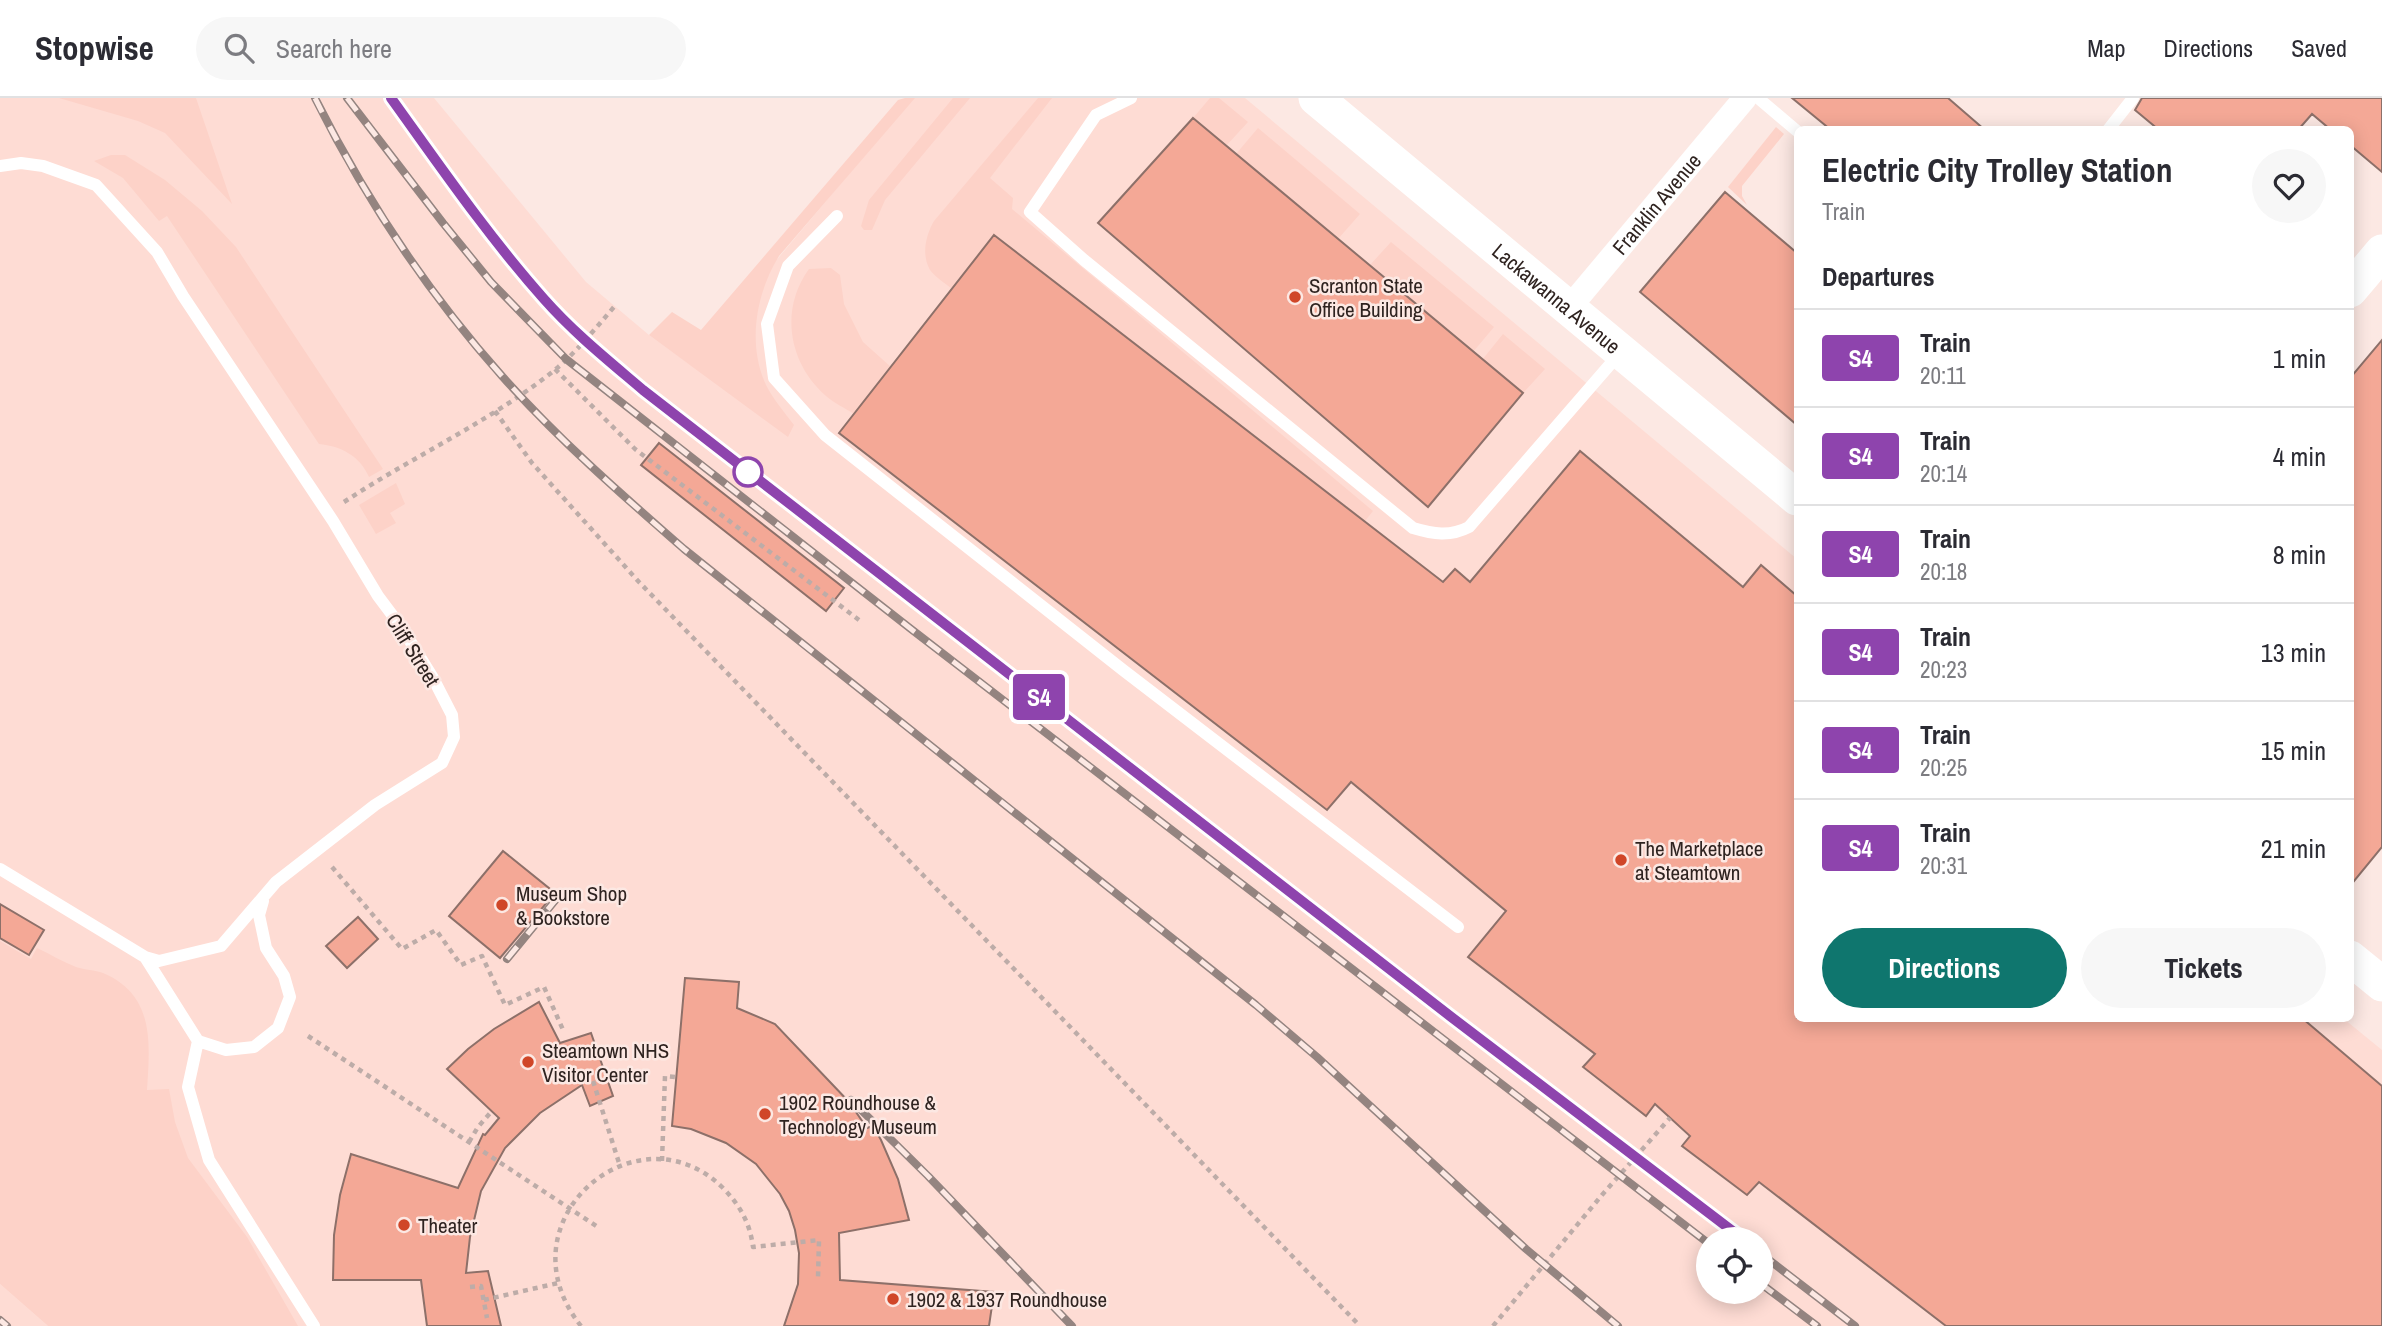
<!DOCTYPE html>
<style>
body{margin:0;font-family:"Archivo Narrow",sans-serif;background:#f7f7f7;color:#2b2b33;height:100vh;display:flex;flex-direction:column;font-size:26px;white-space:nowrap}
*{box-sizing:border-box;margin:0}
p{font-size:23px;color:#7c7c81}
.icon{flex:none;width:38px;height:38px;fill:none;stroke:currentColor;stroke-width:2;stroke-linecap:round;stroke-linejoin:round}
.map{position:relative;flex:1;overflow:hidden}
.sheet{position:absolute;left:1794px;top:28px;width:560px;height:896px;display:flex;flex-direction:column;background:#fff;border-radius:10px;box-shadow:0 4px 18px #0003}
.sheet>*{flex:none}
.badge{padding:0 14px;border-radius:5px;font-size:24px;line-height:46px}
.fabs{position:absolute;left:1696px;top:1129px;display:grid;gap:14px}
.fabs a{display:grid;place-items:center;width:77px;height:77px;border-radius:50%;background:#fff;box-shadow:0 4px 18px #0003;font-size:35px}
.map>.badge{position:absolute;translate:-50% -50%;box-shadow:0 0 0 4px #fff}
h2{padding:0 28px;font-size:26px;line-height:63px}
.round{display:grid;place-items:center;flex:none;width:74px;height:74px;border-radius:37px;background:#f7f7f7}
.head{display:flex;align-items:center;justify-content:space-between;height:119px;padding:0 28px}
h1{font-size:33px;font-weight:700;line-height:52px}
.button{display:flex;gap:14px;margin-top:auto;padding:14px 28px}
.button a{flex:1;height:80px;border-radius:42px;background:#0f766e;color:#fff;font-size:28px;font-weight:700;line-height:80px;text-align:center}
.button a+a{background:#f7f7f7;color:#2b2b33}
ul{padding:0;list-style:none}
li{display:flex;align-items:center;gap:21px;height:98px;padding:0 28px;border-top:2px solid #e1e1e2}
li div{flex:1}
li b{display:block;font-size:26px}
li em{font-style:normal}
li .badge{min-width:77px;font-weight:700;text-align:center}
header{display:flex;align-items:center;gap:42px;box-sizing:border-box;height:98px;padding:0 35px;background:#fff;border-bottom:2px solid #e1e1e2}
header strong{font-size:33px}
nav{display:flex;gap:38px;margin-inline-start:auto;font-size:24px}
.search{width:490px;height:63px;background:#f7f7f7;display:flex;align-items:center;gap:18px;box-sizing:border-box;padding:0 24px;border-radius:38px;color:#7c7c81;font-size:26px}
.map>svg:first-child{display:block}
.built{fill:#fedcd4;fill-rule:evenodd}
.green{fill:#fdd2c8}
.building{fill:#f4a896;stroke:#8d7069;stroke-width:2}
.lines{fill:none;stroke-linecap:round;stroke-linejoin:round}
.path{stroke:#bdaca8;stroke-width:4.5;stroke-dasharray:5 5;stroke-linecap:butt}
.lane{stroke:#fff;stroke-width:12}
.street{stroke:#fff;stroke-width:24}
.secondary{stroke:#fff;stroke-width:35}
.rail-casing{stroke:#948480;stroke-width:8}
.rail{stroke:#fce8e3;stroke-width:5;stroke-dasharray:16;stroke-linecap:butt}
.line-casing{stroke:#fff;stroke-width:16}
.line{stroke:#8e44ad;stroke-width:10}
.poi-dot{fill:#d04628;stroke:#fce8e3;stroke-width:2.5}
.stop-dot{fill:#fff;stroke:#8e44ad;stroke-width:3.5}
.labels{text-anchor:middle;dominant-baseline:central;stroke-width:5;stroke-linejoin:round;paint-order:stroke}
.street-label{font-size:21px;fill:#2f2320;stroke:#fce8e3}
.poi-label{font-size:21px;fill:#2f2320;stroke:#fce8e3;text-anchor:start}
</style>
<header>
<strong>Stopwise</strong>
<div class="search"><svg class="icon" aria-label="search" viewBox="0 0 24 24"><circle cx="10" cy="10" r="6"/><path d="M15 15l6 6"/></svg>Search here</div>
<nav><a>Map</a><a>Directions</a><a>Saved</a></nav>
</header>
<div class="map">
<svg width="2382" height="1228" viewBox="0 0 2382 1228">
<rect width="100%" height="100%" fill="#fce8e3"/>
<path class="built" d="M 0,0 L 434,0 L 586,184 L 649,237 L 689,266 L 913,0 L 1245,0 L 1797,461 L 1797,920 L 2344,921 L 2382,952 L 2382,1228 L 241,1228 L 0,1008 ZM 1708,1141 L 1760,1141 L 1760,1194 L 1708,1194 Z
M 0,1186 L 48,1228 L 0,1228 Z"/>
<path class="green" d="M 59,0 L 196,0 L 232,106 L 165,35 L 138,23 Z
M 905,0 L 915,0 L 779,158 C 756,195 747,246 766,287 C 773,301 785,315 794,327 L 788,339 L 649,237 L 672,214 L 701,232 L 898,2 Z
M 953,0 L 970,0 L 885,102 L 872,132 L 864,132 L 861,128 L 869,102 Z
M 1038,0 L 1052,0 L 990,80 L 1013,100 L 1012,111 L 1373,413 L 1365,423 L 994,137 L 952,191 C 945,185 935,179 930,172 C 921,156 926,137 934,123 Z
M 1210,0 L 1219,0 L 1248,24 L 1226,48 L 1193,20 Z
M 1776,29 L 1784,36 L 1742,88 L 1742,98 L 1747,107 L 1728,89 Z
M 1258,30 L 1360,116 L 1338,141 L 1236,56 Z
M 111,57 L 125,57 L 165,82 L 202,113 L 236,149 L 383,371 L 369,379 C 360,358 341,348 319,346 L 167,118 L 159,123 L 123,80 L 94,63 Z
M 1391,144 L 1494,229 L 1473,254 L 1370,167 Z
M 831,170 L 840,177 L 844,206 L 863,244 L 891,269 L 854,316 C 845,310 834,305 826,298 C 789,266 779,212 809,171 Z
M 1503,236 L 1545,271 L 1523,295 L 1482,262 Z
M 396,385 L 405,406 L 390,415 L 396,425 L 376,436 L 359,407 Z
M 0,843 L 31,861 L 37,850 C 50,856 63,864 76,869 C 85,872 95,872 103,875 C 155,897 150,945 147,992 L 169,991 L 175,1024 L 188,1060 L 247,1139 L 298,1228 L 48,1228 L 0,1186 Z"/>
<path class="building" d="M 1792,0 L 1948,0 L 1985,32 L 1831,32 Z
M 2142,0 L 2382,0 L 2382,74 L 2350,47 L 2350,32 L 2331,32 L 2312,16 L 2298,32 L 2159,32 L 2135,12 Z
M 1193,20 L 1523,295 L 1428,409 L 1098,125 Z
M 1725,94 L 1797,155 L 1797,327 L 1640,194 Z
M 994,137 L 1443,484 L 1455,471 L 1470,484 L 1580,353 L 1743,489 L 1761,467 L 1797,498 L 1797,920 L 2302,920 L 2382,988 L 2382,1228 L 1946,1228 L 1759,1084 L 1747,1097 L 1682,1048 L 1690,1038 L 1655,1006 L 1646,1018 L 1583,969 L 1595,956 L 1468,859 L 1506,813 L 1351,684 L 1327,712 L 839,335 Z
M 2382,242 L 2382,749 L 2350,788 L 2350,280 Z
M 659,345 L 844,490 L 826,513 L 641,367 Z
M 503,753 L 555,795 L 500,860 L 449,818 Z
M 0,806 L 44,832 L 29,857 L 0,840 Z
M 358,819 L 378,841 L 347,870 L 326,848 Z
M 685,880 L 739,884 L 737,910 L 775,926 L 849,1004 L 867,1030 L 873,1028 L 881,1042 L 898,1081 L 909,1122 L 839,1135 L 840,1182 L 994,1194 L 989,1228 L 784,1228 L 798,1186 L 799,1155 L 795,1132 L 789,1113 L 780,1096 L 756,1066 L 726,1045 L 691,1031 L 672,1028 Z
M 539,904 L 560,945 L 591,935 L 613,998 L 590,1008 L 582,987 L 540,1015 L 505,1050 L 481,1093 L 470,1139 L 466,1175 L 488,1173 L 501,1228 L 427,1228 L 421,1182 L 333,1182 L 334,1137 L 340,1097 L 351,1056 L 458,1090 L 483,1036 L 485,1037 L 499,1020 L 447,971 L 468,951 L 494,931 Z"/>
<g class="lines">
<path class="path" d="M 555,271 L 635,351 L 859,522
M 495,313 L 532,365 L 639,484 L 1360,1228
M 344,404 C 412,359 487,325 551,275 C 575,256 594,232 614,209
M 332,769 L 402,851 L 436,832 L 461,867 L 482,858 L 505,907 L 544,889 L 564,934
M 308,938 L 598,1129
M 593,983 L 620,1068
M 469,1044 L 478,1029 L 492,1013
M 662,1063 L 665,978 L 676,979
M 470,1189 L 481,1188 L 487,1220
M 484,1202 L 558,1185
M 581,1228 C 498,1124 636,1006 722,1089 C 740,1107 750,1125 753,1149 L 819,1142 L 818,1180
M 1493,1228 L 1602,1097 L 1670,1020"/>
<path class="lane" d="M 1131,0 L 1096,17 L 1030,114 L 1084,162 L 1413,430 C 1433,436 1450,439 1469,429 L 1620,255
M 1758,0 L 1797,33
M 2108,32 L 2133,0
M 0,68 L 21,65 L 43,68 L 96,87 L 157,154 L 183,198 L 333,423 L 378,498 L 402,530 L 433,580 L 452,617 L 454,639 L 442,665 L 375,707 L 276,784 L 221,848 L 159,863 L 145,859 L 0,771
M 837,118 L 788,168 L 767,226 L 774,280 L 825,337 L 1123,572 L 1458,829
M 145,859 L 198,943 L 226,952 L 254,949 L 278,930 L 290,899 L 284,878 L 266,850 L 259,817 L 263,803
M 198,943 L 188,989 L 209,1062 L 314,1228"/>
<path class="street" id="s1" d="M 1569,210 L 1745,0"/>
<g class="secondary">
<path id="s2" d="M 1316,0 L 1797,400"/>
<path d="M 2350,192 L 2382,154"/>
<path d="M 2350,860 L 2382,886"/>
</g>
<g class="rail-casing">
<path id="rail" d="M 315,0 C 365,100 428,195 502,278 C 558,341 621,396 684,451 L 1256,907 L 1317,959 L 1526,1151 L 1618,1228
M 347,0 L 443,125 L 491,184 L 566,261 L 911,531 L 1708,1145
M 391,0 C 440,68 488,138 544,201 C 574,235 609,263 643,292 L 1450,918 L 1743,1141
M 507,861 L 558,799
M 851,1002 L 928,1078 L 1072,1228
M 1760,1155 L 1855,1228
M 1760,1185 L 1817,1228
M 0,1222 L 7,1228"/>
</g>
<use href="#rail" class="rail"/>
</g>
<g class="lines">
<g class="line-casing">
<path id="line" d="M 391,0 C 440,68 488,138 544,201 C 574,235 609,263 643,292 L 1450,918 L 1743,1141"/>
</g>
<use href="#line" class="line"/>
</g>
<g class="poi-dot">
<circle cx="1295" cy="199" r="7"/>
<circle cx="1621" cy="762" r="7"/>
<circle cx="502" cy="807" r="7"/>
<circle cx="528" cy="964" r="7"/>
<circle cx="765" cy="1016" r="7"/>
<circle cx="404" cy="1127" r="7"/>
<circle cx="893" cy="1201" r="7"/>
</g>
<circle class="stop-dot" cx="748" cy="374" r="14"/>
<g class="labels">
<g class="street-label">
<text stroke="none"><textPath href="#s1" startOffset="136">Franklin Avenue</textPath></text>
<text stroke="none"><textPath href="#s2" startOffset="313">Lackawanna Avenue</textPath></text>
<text transform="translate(413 552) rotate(58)">Cliff Street</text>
</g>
<g class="poi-label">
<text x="1309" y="187">Scranton State<tspan x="1309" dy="24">Office Building</tspan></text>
<text x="1635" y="750">The Marketplace<tspan x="1635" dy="24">at Steamtown</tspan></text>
<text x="516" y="795">Museum Shop<tspan x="516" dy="24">&amp; Bookstore</tspan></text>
<text x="542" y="952">Steamtown NHS<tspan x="542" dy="24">Visitor Center</tspan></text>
<text x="779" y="1004">1902 Roundhouse &amp;<tspan x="779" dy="24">Technology Museum</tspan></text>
<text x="418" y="1127">Theater</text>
<text x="907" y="1201">1902 &amp; 1937 Roundhouse</text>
</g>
</g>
</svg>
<div class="fabs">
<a><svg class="icon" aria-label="locate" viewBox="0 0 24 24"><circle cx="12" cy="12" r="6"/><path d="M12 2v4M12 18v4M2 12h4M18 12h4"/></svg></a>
</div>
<b class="badge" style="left:1039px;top:599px;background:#8e44ad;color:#fff">S4</b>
<section class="sheet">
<div class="head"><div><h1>Electric City Trolley Station</h1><p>Train</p></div><a class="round"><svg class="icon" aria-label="heart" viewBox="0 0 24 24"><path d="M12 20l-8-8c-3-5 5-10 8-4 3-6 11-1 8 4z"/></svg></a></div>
<h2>Departures</h2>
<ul>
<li><span class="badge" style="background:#8e44ad;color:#fff">S4</span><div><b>Train</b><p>20:11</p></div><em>1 min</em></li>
<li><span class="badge" style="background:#8e44ad;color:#fff">S4</span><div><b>Train</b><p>20:14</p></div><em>4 min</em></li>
<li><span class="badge" style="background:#8e44ad;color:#fff">S4</span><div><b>Train</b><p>20:18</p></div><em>8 min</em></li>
<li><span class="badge" style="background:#8e44ad;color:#fff">S4</span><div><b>Train</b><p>20:23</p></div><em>13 min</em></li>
<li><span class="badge" style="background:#8e44ad;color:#fff">S4</span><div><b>Train</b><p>20:25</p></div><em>15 min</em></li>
<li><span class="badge" style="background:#8e44ad;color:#fff">S4</span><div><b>Train</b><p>20:31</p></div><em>21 min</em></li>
</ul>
<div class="button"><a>Directions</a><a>Tickets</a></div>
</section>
</div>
